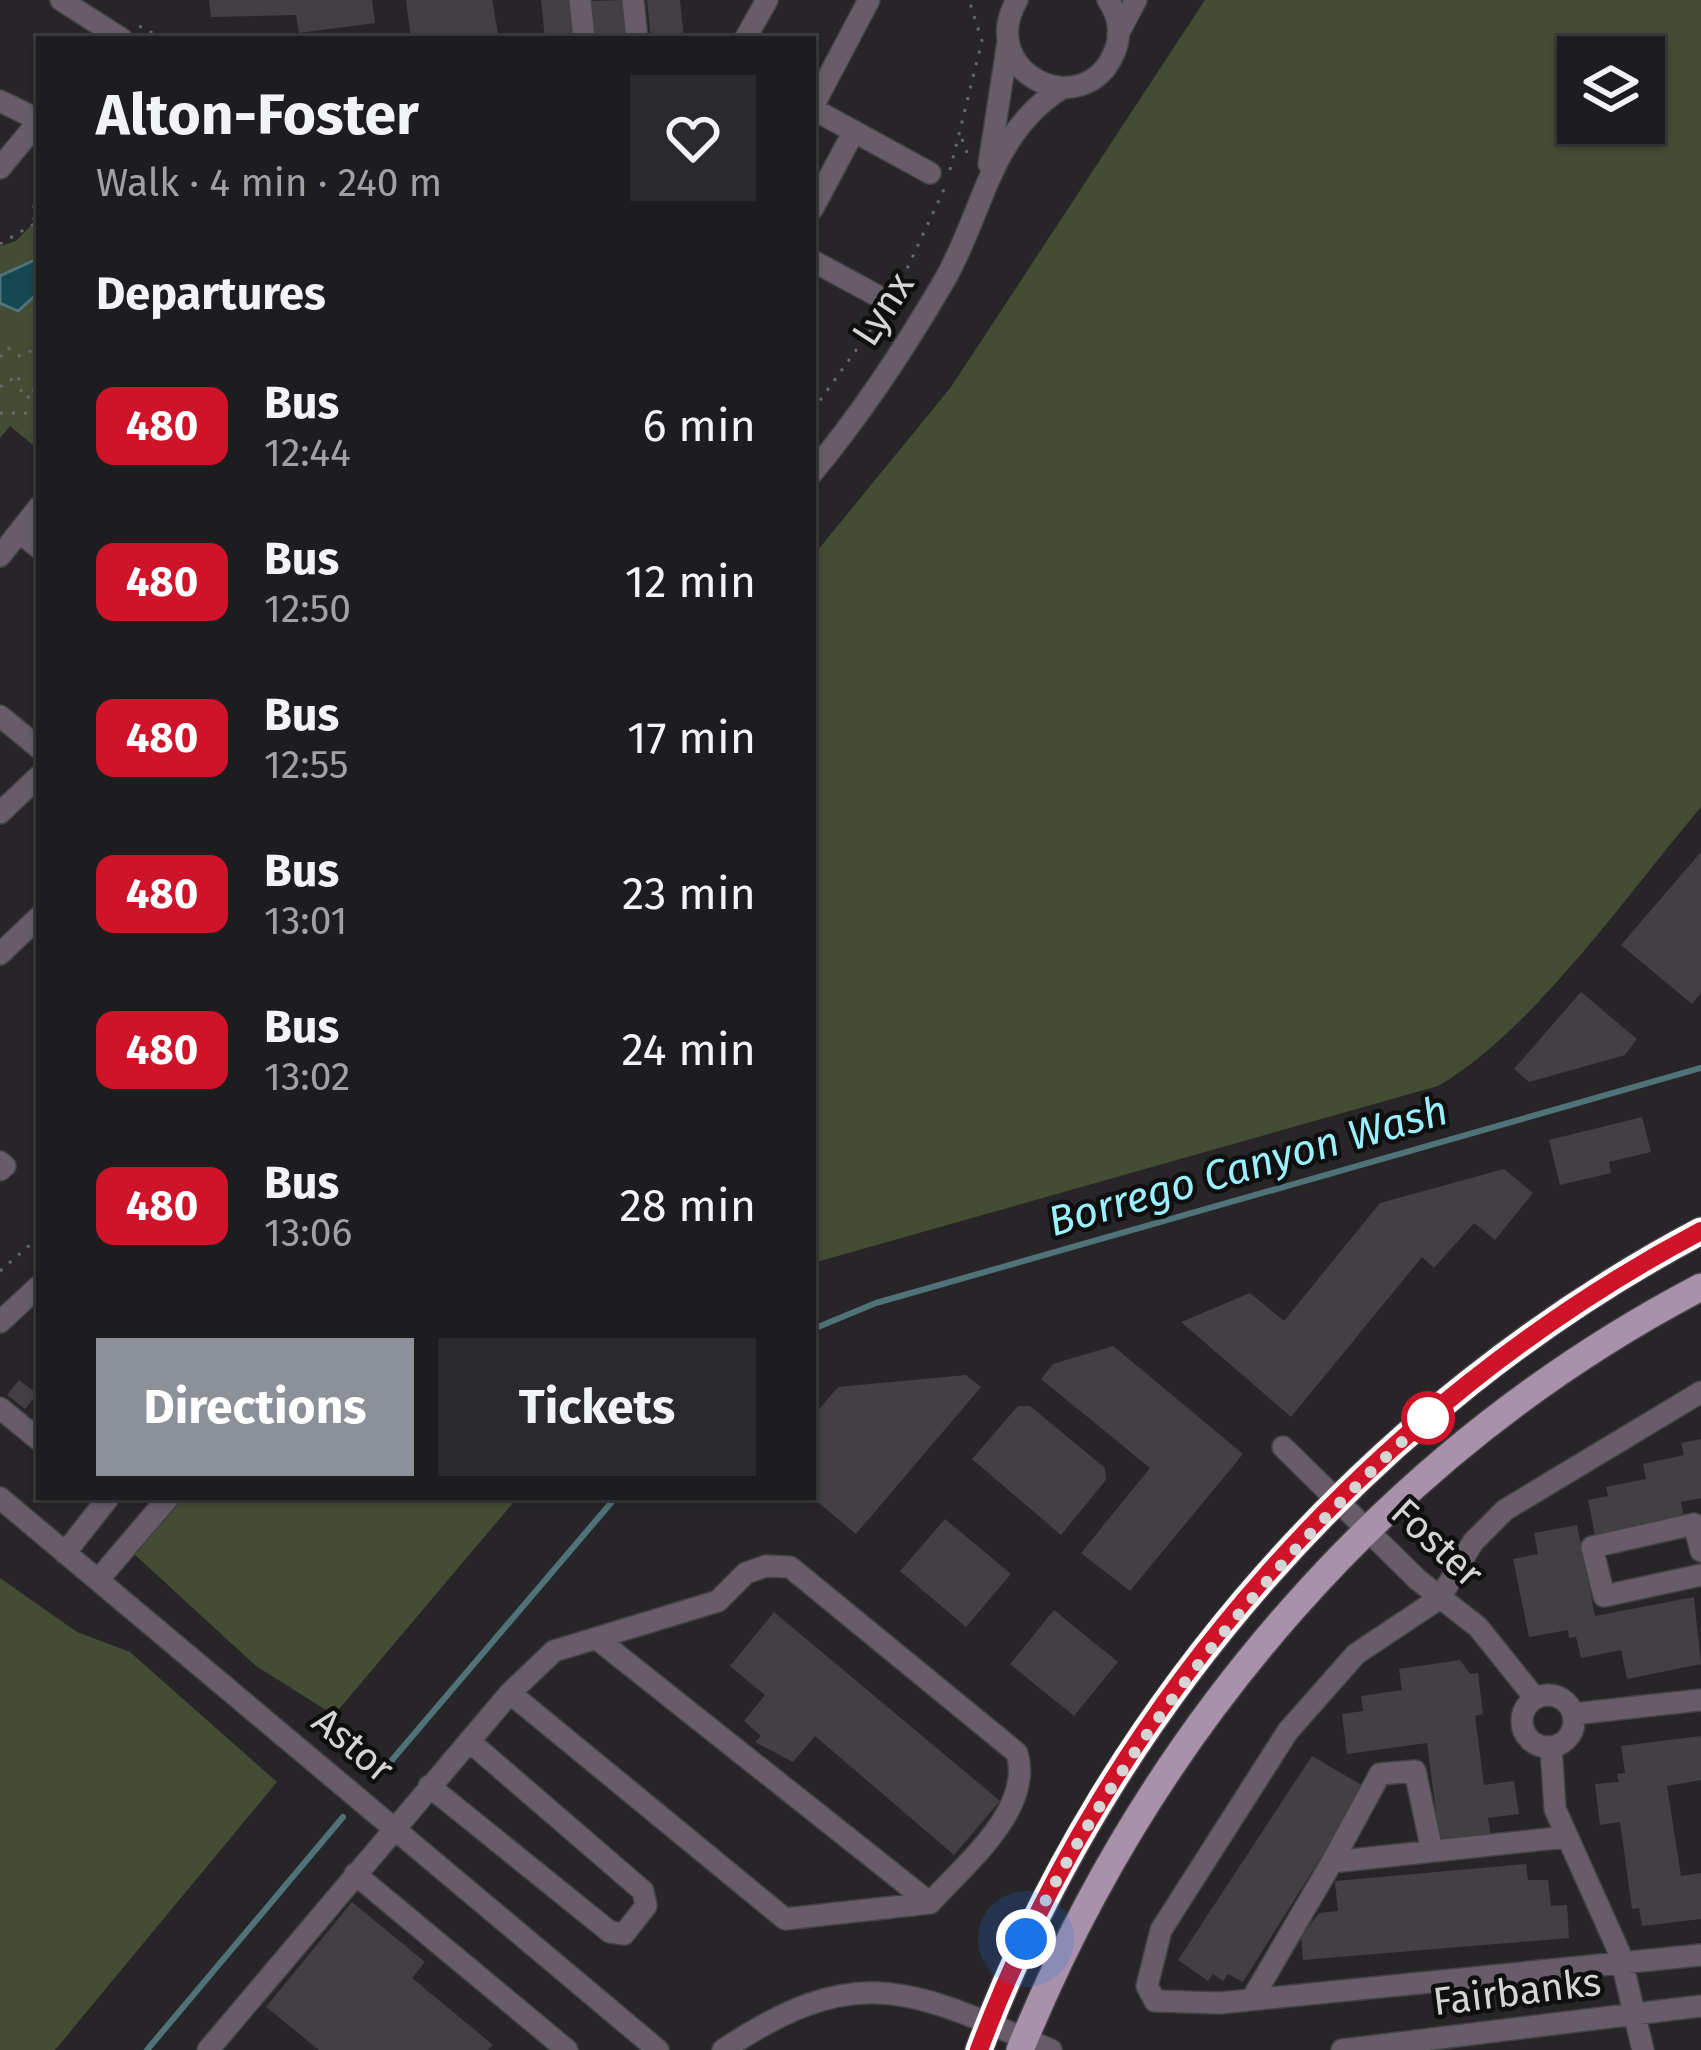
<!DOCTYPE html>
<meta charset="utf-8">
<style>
body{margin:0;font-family:"Fira Sans",sans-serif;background:#2a292b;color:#f1f3f6;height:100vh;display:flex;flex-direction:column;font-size:45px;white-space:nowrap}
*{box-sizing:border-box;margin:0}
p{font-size:39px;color:#a0a1a4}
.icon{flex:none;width:66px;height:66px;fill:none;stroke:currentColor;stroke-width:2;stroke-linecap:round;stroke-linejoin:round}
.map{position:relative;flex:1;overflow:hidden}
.side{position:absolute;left:36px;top:36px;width:780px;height:1464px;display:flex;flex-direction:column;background:#1d1c1e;border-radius:0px;box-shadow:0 3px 9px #0004,0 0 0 3px #3b3a3c}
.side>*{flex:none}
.badge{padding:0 24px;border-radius:18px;font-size:42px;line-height:78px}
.tools{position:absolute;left:1557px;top:36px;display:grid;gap:24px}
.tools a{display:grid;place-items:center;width:108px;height:108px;border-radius:0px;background:#1d1c1e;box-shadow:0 3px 9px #0004,0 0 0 3px #3b3a3c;font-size:60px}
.you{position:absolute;width:60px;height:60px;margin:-30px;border:9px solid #fff;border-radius:50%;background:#1a73e8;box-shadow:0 0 0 18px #1a73e833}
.map>.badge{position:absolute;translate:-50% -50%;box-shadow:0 0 0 6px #fff}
h2{padding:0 60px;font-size:45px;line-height:108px}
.round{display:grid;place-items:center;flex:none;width:126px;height:126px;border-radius:0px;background:#2a292b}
.headline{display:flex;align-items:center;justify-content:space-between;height:204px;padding:0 60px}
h1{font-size:57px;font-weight:700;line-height:90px}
.action{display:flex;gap:24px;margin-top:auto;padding:24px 60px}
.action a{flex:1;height:138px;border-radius:0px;background:#8c9099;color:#fff;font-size:48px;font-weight:700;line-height:138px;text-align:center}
.action a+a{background:#2a292b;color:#f1f3f6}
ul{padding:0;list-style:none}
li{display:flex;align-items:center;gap:36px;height:156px;padding:0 60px}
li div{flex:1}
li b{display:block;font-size:45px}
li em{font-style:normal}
li .badge{min-width:132px;font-weight:700;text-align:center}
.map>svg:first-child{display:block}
.green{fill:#444c34;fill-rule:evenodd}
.water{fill:#154951;stroke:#4f7379;stroke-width:3}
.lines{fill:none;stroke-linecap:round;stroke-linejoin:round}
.stream{stroke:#4f7379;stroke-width:6}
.building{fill:#434043}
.minor-casing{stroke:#434144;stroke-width:24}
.major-casing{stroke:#434144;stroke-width:30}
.path{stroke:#676668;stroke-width:3;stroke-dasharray:3 9;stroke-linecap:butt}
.minor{stroke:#675c68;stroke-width:21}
.major{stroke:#a991ab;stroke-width:27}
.line-casing{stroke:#fff;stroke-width:27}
.line{stroke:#cf1429;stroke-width:18}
.walk{stroke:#d6d5d6;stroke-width:12;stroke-dasharray:0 21.6}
.stop-dot{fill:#fff;stroke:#cf1429;stroke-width:6}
.labels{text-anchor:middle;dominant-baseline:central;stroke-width:9;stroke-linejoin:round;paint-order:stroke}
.street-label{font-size:39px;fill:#d6d5d6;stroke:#0f0f10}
.water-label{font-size:42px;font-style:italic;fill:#9af0fe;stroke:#0f0f10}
</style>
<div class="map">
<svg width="1701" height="2050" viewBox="0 0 1701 2050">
<rect width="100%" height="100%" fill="#272528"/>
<path class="green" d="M 1205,0 L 1701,0 L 1701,807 C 1629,892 1532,1032 1438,1086 L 813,1263 L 813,556 L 951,387 ZM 1644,57 L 1644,123 L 1578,123 L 1578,57 Z
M 39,166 L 39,450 L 10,426 L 0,438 L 0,246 L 16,241 L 38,218 L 34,173 Z
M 181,1497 L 518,1497 L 334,1715 L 256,1666 L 134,1554 Z
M 0,1578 L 77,1632 L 130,1652 L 277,1782 L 55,2050 L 0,2050 Z"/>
<path class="water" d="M 39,258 L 39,292 L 18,311 L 0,303 L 0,276 Z"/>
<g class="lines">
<path class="stream" d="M 813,1329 L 876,1303 L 1701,1068
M 375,1780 L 616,1497
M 147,2050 L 343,1817"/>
</g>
<path class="building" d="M 209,0 L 372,0 L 375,23 L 299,33 L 296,15 L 211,17 Z
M 406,0 L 492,0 L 499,39 L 411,39 Z
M 541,0 L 569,0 L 572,37 L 545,39 Z
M 623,0 L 627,39 L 593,39 L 589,1 Z
M 647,0 L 680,0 L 684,39 L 651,39 Z
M 1701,852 L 1701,993 L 1692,1004 L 1621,945 Z
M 1581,992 L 1637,1039 L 1625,1055 L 1529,1082 L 1514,1069 Z
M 1642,1117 L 1651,1152 L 1609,1162 L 1611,1173 L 1560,1185 L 1549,1140 Z
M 1504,1169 L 1533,1193 L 1495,1240 L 1474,1223 L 1434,1268 L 1422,1257 L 1291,1417 L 1181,1322 L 1250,1293 L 1284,1321 L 1380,1203 Z
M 1113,1346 L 1243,1454 L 1130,1591 L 1081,1553 L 1150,1468 L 1041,1379 L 1053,1364 Z
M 966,1375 L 981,1387 L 856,1534 L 813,1498 L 813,1416 L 838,1387 Z
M 19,1380 L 37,1394 L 25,1409 L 7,1395 Z
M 1018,1406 L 1030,1406 L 1105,1468 L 1106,1480 L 1061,1535 L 972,1459 Z
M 1701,1439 L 1701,1498 L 1681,1502 L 1684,1517 L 1595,1535 L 1588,1500 L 1608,1496 L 1606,1487 L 1646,1479 L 1643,1464 L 1684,1455 L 1681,1443 Z
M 945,1519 L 1011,1574 L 966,1627 L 900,1571 Z
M 1577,1525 L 1595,1616 L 1694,1597 L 1701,1664 L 1627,1679 L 1621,1650 L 1581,1658 L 1576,1637 L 1569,1638 L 1568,1630 L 1529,1637 L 1513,1559 L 1538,1554 L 1534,1533 Z
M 1054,1610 L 1118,1662 L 1074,1716 L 1010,1664 Z
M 774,1612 L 1000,1801 L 954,1855 L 815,1736 L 793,1762 L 755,1742 L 761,1736 L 744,1721 L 765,1695 L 730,1666 Z
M 1460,1660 L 1470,1674 L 1478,1673 L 1483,1714 L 1475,1716 L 1484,1785 L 1514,1781 L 1519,1814 L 1488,1818 L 1491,1836 L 1440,1843 L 1427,1743 L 1347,1754 L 1342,1714 L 1363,1711 L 1361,1696 L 1402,1690 L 1399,1669 Z
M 1701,1736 L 1701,1780 L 1667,1786 L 1681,1876 L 1701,1873 L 1701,1919 L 1642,1926 L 1639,1908 L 1632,1909 L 1620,1822 L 1600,1825 L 1595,1784 L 1619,1782 L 1617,1774 L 1625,1773 L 1621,1746 Z
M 1312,1756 L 1365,1787 L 1243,1982 L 1228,1974 L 1223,1981 L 1213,1974 L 1208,1981 L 1178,1960 Z
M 1526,1864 L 1528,1880 L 1548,1880 L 1551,1906 L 1567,1905 L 1569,1938 L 1303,1960 L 1301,1936 L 1319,1913 L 1338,1911 L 1335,1881 Z
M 352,1902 L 425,1962 L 412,1978 L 493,2045 L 488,2050 L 319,2050 L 266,2007 Z"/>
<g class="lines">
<g class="minor-casing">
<path id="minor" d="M 61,0 L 122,39
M 580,0 L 584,39
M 633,0 L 637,39
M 1017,0 C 975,74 1084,124 1114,53 C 1122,35 1119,16 1108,0
M 1118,34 L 1136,0
M 745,39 L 767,0
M 0,101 L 39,120
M 813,106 L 869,0
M 813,109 L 930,173
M 989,164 L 1008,42
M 0,168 L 39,121
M 813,208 L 854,131
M 813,261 L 876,295
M 813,472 C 862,413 905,348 944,281 C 984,212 989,134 1062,88
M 19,532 L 39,548
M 0,556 L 39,507
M 0,716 L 39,748
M 0,813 L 39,776
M 0,954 L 39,917
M 0,1162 L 5,1166 L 0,1170
M 0,1322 L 39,1286
M 1701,1392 L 1505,1510 L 1473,1542 L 1440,1598 L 1356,1654 L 1288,1731 L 1161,1930 L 1147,1986 L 1155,2001 L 1220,2003 L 1701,1955
M 0,1408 L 39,1440
M 1283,1447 L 1418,1580 L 1478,1627 L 1535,1698
M 0,1498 L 658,2050
M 1701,1551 L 1694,1524 L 1592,1547 L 1604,1596 L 1701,1575
M 65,1553 L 109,1497
M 98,1580 L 169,1497
M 596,1638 L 930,1903
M1522 1721a26 26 0 1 1 52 0a26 26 0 1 1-52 0Z
M 1573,1714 L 1701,1700
M 1551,1747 L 1555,1809 L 1620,1954 L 1643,2050
M 429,1786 L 610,1932 L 624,1934 L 646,1906 L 643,1891 L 469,1741
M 1332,1862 L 1380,1774 L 1415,1771 L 1432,1851
M 355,1874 L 567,2050
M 1252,1999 L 1332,1862 L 1566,1837
M 208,2050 L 510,1693 L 785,1919 L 930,1903 C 964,1865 1034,1809 1017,1753 L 790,1567 L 766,1566 L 746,1573 L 718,1601 L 554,1651 L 510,1693
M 723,2050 C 859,1959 912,1990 1051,2050
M 1342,2050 L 1701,2006"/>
</g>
<g class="major-casing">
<path id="major" d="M 979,2050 C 1109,1705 1375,1403 1701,1231
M 1020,2050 C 1152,1726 1390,1450 1701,1287"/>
</g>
<path class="path" d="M 139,26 L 164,39
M 962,139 L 969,158
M 950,170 L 982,41 L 969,0
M 34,220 L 34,205
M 0,244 L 39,221
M 897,290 L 946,185
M 0,357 L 8,348 L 20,356 L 39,347
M 0,387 L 18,375 L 22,396 L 32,398 L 39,366
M 813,410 L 882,314
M 0,413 L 39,413
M 0,1271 L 39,1237"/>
<use href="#minor" class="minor"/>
<use href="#major" class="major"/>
</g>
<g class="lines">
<g class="line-casing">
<path id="line" d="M 979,2050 C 1108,1704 1376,1403 1701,1231"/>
</g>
<use href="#line" class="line"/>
<path class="walk" d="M 1026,1939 C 1127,1735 1264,1567 1432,1414 L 1428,1418"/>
</g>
<circle class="stop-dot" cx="1428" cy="1418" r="24"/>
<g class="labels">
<g class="street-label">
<text transform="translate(883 309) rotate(-57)">Lynx</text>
<text transform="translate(1437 1543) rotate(43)">Foster</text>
<text transform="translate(353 1745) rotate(40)">Astor</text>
<text transform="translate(1517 1992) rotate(-7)">Fairbanks</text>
</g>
<g class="water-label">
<text transform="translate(1248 1166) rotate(-16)">Borrego Canyon Wash</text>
</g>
</g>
</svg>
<div class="tools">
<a><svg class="icon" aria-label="layers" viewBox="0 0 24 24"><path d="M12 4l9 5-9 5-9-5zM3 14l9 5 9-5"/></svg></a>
</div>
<div class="you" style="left:1026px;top:1939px"></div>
<section class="side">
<div class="headline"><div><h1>Alton-Foster</h1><p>Walk · 4 min · 240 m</p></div><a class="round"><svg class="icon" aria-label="heart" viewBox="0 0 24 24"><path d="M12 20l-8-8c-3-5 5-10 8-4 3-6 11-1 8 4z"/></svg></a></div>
<h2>Departures</h2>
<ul>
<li><span class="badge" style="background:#cf1429;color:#fff">480</span><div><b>Bus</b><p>12:44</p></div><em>6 min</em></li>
<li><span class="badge" style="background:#cf1429;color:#fff">480</span><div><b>Bus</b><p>12:50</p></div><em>12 min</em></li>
<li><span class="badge" style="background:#cf1429;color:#fff">480</span><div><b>Bus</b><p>12:55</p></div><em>17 min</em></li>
<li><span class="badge" style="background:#cf1429;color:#fff">480</span><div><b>Bus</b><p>13:01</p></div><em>23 min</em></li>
<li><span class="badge" style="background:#cf1429;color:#fff">480</span><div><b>Bus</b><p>13:02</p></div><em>24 min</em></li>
<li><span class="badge" style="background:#cf1429;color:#fff">480</span><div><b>Bus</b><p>13:06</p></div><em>28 min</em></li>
</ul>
<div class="action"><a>Directions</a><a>Tickets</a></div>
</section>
</div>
